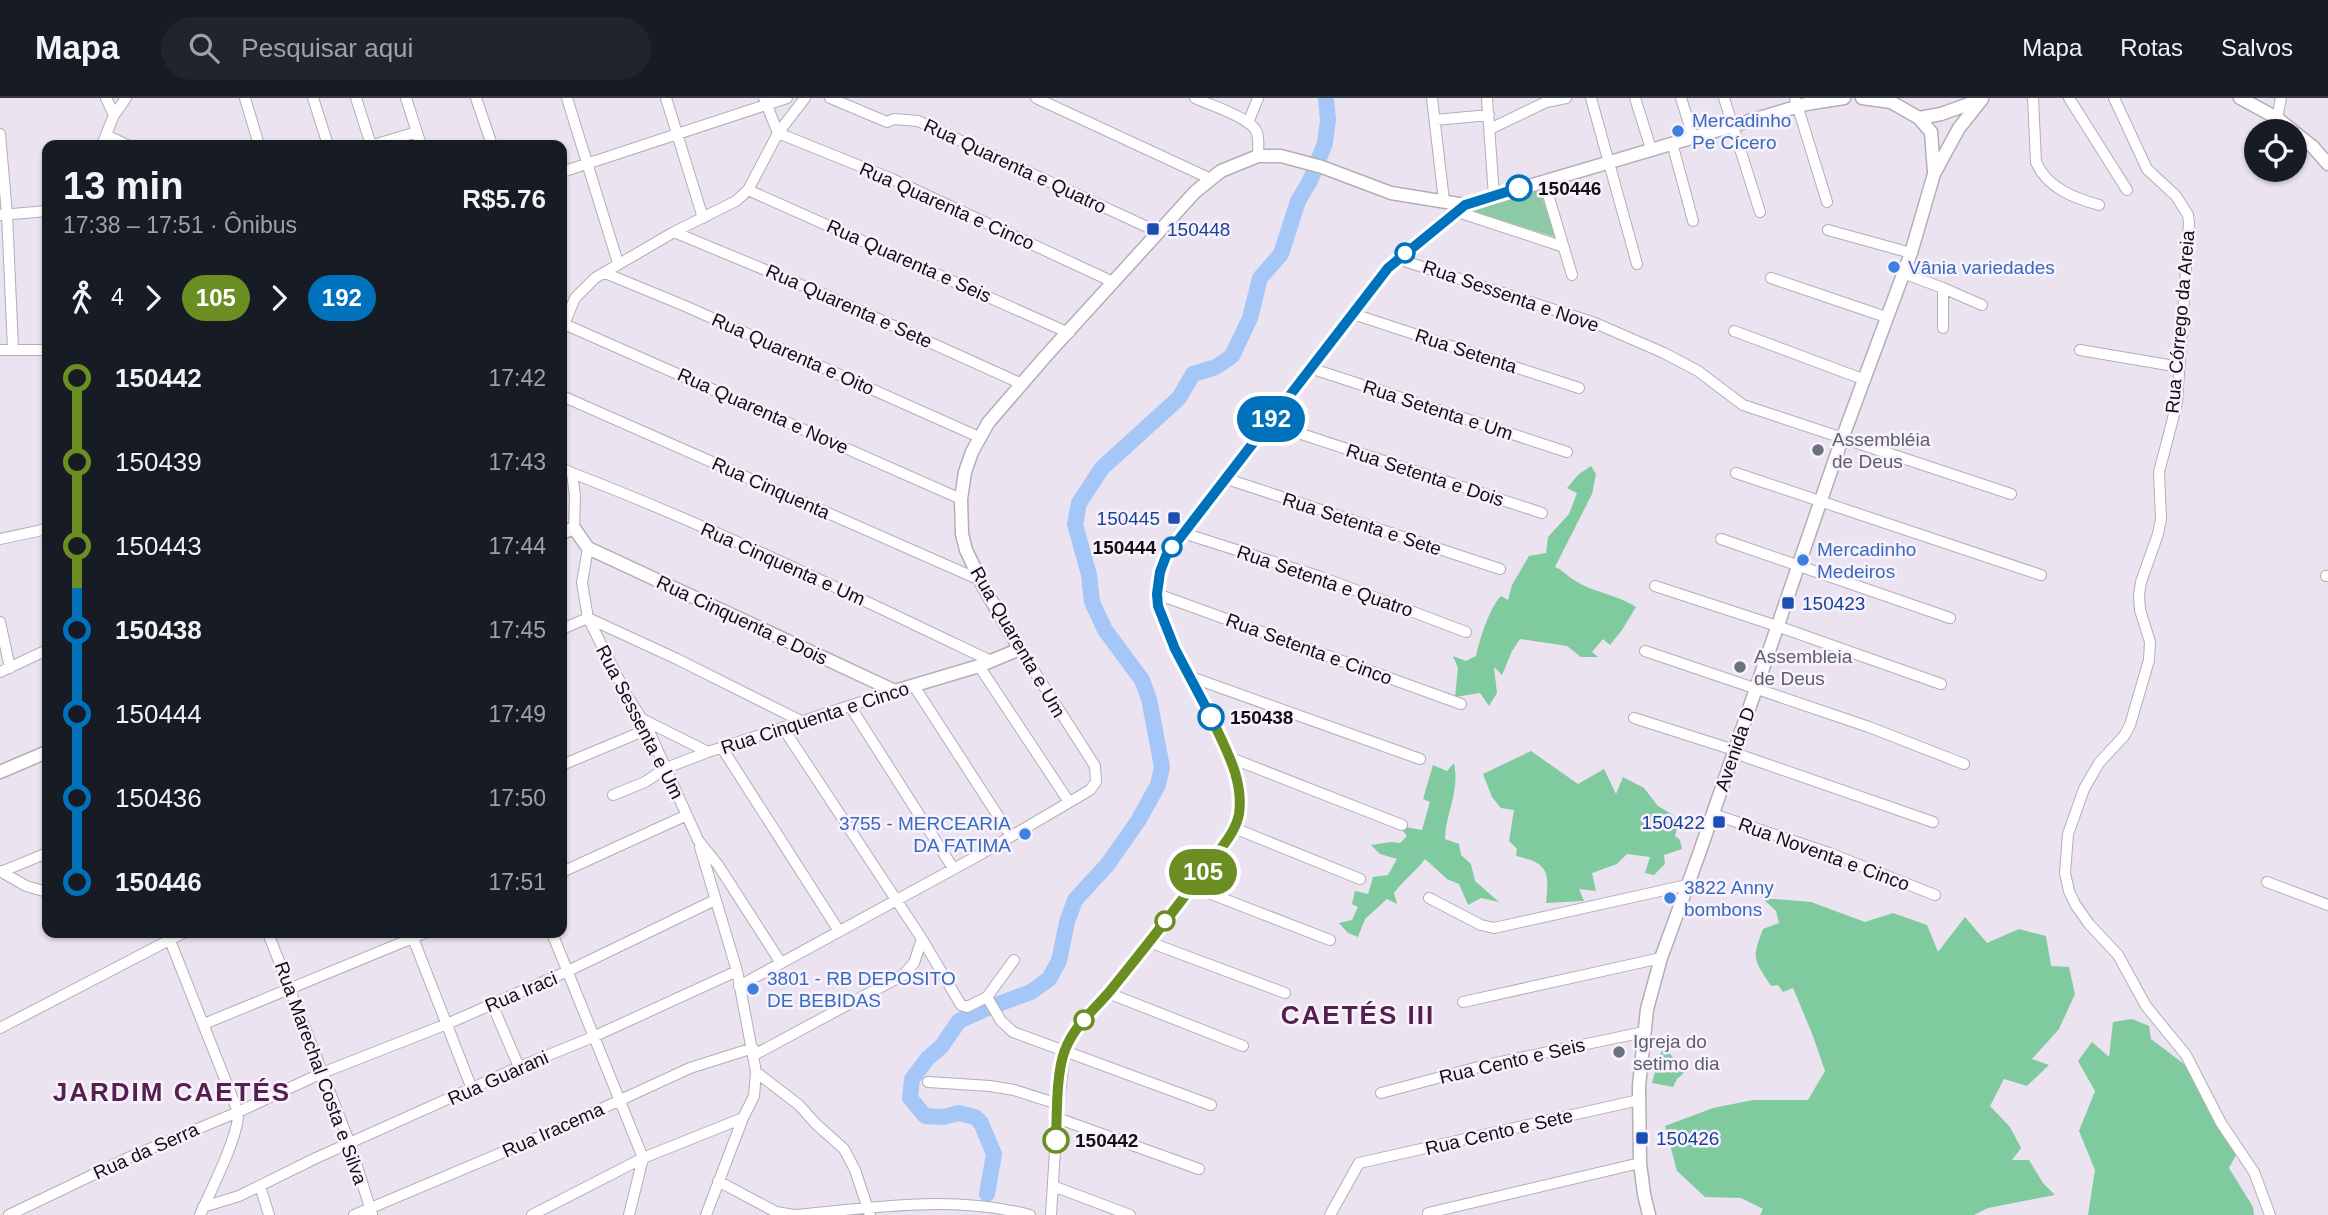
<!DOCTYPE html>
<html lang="pt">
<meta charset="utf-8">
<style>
body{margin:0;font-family:Arial,sans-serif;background:#20242c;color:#f1f3f6;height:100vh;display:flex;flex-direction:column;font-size:26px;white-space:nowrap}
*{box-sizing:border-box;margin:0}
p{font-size:23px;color:#9ea1a6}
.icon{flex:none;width:38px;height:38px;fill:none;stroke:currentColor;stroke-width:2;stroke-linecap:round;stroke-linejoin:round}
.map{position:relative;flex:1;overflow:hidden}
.side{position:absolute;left:42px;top:42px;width:525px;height:798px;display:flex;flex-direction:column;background:#171b24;border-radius:14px;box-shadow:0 2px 5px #0004}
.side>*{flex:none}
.badge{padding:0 14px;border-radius:23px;font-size:24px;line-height:46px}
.controls{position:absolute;left:2244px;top:21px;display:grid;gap:14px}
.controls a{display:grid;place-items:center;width:63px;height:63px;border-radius:50%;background:#171b24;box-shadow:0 2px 5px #0004;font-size:35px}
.map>.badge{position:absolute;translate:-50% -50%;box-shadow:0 0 0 4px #fff}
.legs{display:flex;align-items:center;gap:10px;height:77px;padding:0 21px;font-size:23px}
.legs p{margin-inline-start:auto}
.overview{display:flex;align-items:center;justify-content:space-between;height:119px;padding:0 21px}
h1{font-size:38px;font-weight:700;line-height:52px}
ul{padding:0 21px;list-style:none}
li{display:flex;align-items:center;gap:24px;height:84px;font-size:26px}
li i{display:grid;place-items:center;width:10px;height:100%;margin:0 9px;background:currentColor}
li i::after{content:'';width:18px;height:18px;margin:-9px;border:5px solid;border-radius:50%;background:#171b24}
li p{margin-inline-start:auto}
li:first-child i{background:linear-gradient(#0000 50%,currentColor 0)}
li:last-child i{background:linear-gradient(currentColor 50%,#0000 0)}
header{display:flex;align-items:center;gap:42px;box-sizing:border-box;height:98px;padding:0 35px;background:#171b24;border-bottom:2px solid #363941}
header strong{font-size:33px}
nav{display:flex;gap:38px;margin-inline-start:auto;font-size:24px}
.search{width:490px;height:63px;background:#20242c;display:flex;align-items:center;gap:18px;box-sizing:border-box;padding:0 24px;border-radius:38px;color:#9ea1a6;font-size:26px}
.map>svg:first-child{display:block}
.green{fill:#8bcaa4}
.forest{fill:#7fca9e}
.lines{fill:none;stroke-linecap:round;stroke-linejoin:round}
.river{stroke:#a5c7f8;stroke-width:16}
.minor-casing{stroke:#b4adb8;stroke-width:12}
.tertiary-casing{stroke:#b4adb8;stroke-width:15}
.minor{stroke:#fff;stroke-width:10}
.tertiary{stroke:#fff;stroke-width:12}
.line-1-casing{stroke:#fff;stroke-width:16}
.line-2-casing{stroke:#fff;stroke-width:16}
.line-1{stroke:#6b8e23;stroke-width:10}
.line-2{stroke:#0072bc;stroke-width:10}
.shop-dot{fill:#3f7fe0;stroke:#f9f2fd;stroke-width:2.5}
.stop-2-dot{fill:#fff;stroke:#0072bc;stroke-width:3.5}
.transit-dot{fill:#1a4fb4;stroke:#f9f2fd;stroke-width:2.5}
.worship-dot{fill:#6b7280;stroke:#f9f2fd;stroke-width:2.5}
.stop-1-dot{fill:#fff;stroke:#6b8e23;stroke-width:3.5}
.labels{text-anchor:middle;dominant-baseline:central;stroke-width:5;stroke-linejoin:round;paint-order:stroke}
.shop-label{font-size:19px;fill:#366cbe;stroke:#f9f2fd;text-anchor:start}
.street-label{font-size:19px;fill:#121014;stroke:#f9f2fd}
.stop-label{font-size:19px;font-weight:bold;fill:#121014;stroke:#f9f2fd;text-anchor:start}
.transit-label{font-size:19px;fill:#164399;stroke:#f9f2fd;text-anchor:start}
.worship-label{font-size:19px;fill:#5b616d;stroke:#f9f2fd;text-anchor:start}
.district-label{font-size:26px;font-weight:bold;letter-spacing:2px;fill:#54204f;stroke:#f9f2fd}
</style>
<header>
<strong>Mapa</strong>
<div class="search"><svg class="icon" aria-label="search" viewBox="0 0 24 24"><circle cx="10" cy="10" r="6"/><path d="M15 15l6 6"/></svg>Pesquisar aqui</div>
<nav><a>Mapa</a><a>Rotas</a><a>Salvos</a></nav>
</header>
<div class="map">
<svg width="2328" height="1117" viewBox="0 0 2328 1117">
<rect width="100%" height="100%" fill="#ebe4f0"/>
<path class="green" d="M 1538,86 L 1555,139 L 1468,112 Z"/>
<path class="forest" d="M 1591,368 L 1596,376 L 1592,396 L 1555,469 C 1563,472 1567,478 1574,482 C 1593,495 1617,496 1636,509 L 1622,532 L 1610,547 L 1603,541 L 1592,554 L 1598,559 L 1581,559 L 1567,548 L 1520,541 L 1512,553 L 1502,577 L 1494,569 L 1497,595 L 1489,608 L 1480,595 L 1455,599 L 1458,570 L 1453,558 L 1466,563 L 1476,558 C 1480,540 1489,511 1501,498 L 1508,502 L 1512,487 L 1529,458 L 1546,455 L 1548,439 L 1569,416 L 1577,395 L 1567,390 L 1579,376 Z
M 1531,653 L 1578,686 L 1604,671 L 1616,696 L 1623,679 L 1644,690 L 1658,708 L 1673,717 L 1678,727 L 1675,738 L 1680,742 L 1682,751 L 1664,757 L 1665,766 L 1654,777 L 1645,775 L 1650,759 L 1627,756 L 1617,766 L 1592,775 L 1596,793 L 1579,791 L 1584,803 L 1546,805 C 1549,775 1550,765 1516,758 L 1517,751 L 1509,743 L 1514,712 L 1501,710 L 1492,699 L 1483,676 Z
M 1454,665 C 1460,695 1446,712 1445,741 L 1459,746 L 1461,757 L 1471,766 L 1475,783 L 1499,804 L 1481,800 L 1468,807 L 1459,786 L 1447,781 L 1425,761 C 1415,774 1404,782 1394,795 L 1397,806 L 1387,801 L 1365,821 L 1358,839 L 1348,835 L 1339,825 L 1352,822 L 1358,809 L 1352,806 L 1355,793 L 1368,796 L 1373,779 L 1388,777 L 1397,761 L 1380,756 L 1371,747 L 1391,744 L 1400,745 L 1407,738 L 1399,728 L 1422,732 L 1430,704 L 1423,701 L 1433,667 L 1447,673 Z
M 1762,800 L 1811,804 L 1865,824 L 1893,815 L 1927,827 L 1938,854 L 1965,819 L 1987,845 L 2019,831 L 2046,838 L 2051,868 L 2069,869 L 2075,896 L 2059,931 L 2032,961 L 2049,967 L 2027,988 L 2004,981 L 1990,1008 L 2010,1029 L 2021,1050 L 2012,1062 L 2029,1062 L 2043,1085 L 2055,1097 L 1988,1110 L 1974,1117 L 1760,1117 L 1763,1111 L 1741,1100 L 1705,1099 L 1677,1073 L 1665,1028 L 1713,1010 L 1753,1002 L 1808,1002 L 1825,973 L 1813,938 L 1793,890 L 1783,894 L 1778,887 L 1771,888 C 1754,861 1751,862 1763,831 L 1779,825 L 1776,813 Z
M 2132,921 L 2149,928 L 2151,941 L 2184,966 L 2237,1055 L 2229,1070 L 2253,1109 L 2254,1117 L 2088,1117 L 2095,1072 L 2079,1033 L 2095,993 L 2078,963 L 2092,944 L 2109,959 L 2113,924 Z
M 1664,950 C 1675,958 1676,969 1685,974 L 1677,981 L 1673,989 L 1652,985 C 1656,973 1656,960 1664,950 Z"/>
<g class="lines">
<path class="river" d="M 996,907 L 1031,894 L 1049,881 L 1059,863 L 1067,824 L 1075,802 L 1108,766 L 1138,723 L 1158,687 L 1162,669 L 1149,601 L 1142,582 L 1105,532 L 1092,504 L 1089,477 L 1075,426 L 1079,405 L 1102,370 L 1179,300 L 1193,276 L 1216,269 L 1232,258 L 1250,220 L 1260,180 L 1281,156 L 1298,103 L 1310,83 L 1325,45 L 1328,22 L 1326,0
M 987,1096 L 994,1056 L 981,1025 L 975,1019 L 959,1015 L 943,1019 L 925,1018 L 910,1000 L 912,981 L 928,960 L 941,949 L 959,923 L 990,909"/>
<g class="minor-casing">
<path id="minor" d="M 106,0 L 114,17
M 245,0 L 259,47
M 313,0 L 328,47
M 356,0 L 371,47
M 406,0 L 421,47
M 476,0 L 492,47
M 567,0 L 618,165
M 666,0 L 703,120
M 764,0 L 778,35
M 830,0 L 887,24 L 894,21 L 918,23 L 1158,134
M 1036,0 L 1211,81
M 1195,0 C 1210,7 1245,18 1255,31 C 1260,38 1258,50 1258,58
M 1432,0 L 1444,103
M 1487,0 L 1494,98
M 1591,0 L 1637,166
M 1635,0 L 1651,51
M 1681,0 L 1693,39
M 1724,0 L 1760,114
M 1795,0 L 1827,104
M 2033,0 L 2036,64 C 2047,90 2074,100 2099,107
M 2069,0 L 2127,92
M 2114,0 L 2147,71 L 2176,98 L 2188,117 L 2189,125 L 2177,305 L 2159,374 L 2161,421 L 2158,436 L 2141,484 L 2139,497 L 2140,512 L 2150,544 L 2149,562 L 2130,627 L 2124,638 L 2099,665 L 2084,691 L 2068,736 L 2065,775 L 2069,793 L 2075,806 L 2089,826 L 2118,857 L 2146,908 L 2186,957 L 2221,1025 L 2254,1074 L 2270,1117
M 2277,20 L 2281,0
M 1435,22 L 1489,17
M 1248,25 L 1258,0
M 1490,31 L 1546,4 L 1566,0
M 778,35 L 892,81 L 1113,184
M 0,36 L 7,116 L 13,251
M 106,37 L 127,47
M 1672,45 L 1693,123
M 102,47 L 114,17 L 126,0
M 373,47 L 417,34
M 562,74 L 787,0
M 1544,83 L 1572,177
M 748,92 L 1069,235
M 1458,114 L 1564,149
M 0,117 L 47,113
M 1828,132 L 1911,155
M 674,134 L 823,196 L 1022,286
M 1398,161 L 1595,225 L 1664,255 L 1698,273 L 1743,307 L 2011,396
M 605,175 L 685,208 L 979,339
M 1903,175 L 1943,190 L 1982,207
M 1771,180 L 1886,219
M 1353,216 L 1579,290
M 564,226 L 961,401
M 1943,230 L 1943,190
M 562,231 L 575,200 L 595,180 L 674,134 L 736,103 L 748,92 L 778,35 L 805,0
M 1734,233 L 1865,282
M 0,252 L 47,252
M 2080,252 L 2180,269
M 1310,270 L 1567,354
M 562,298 L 980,482
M 1268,325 L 1542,415
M 562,370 L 572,375 L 575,398 L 574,430
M 572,375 C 715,430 853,497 991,563
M 1736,375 L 2041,477
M 1224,380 L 1500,471
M 1183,435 L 1321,479 L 1466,534
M 0,441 L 47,431
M 1721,441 L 1950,520
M 588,450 L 582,485 L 588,520 L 626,596 L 648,631 L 698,742 L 718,767 L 781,865
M 2326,478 L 2328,478
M 1655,488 L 1777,528 L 1941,586
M 1157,496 L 1461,606
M 0,524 L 10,570
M 562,531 L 588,520 L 677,561 L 801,623
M 1645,553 L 1869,629 L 1964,666
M 979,568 L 1069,704
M 0,574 L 47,552
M 1191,579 L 1420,661
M 914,588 L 1011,738
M 850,608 L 953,770
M 1634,620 L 1734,652 L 1743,658 L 1933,724
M 644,622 L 708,654
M 722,650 L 839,833
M 1231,660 L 1402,727
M 562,667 L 648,631
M 613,697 L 645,684 L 666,670 L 708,654 L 895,593
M 1713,716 L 1829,755 L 1935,797
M 1234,730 L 1360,781
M 700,749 L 737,873 L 756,974 L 754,998 L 743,1020 L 706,1117
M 0,773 L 26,788 L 47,794
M 1,774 L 47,755
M 562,774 L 687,717
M 2267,784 L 2328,807
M 1193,789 L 1330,842
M 1429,800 L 1481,827 L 1494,830 L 1687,787
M 167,835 L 238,1014 C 240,1036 210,1094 200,1117
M 268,835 L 350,1046 L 372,1116
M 411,835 L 472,991
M 552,835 L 643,1060 L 629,1117
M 922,841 L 961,907 L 967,909 L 987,899
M 1149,844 L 1285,895
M 1014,862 L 987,899 L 1001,923 L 1013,934 L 1211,1007
M 739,888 L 981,756 L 1090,692 L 1096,684 L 1095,668 L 1020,551
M 1108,895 L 1243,948
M 1463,904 L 1661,860
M 492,906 L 519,969
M 204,926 L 425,835
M 0,930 L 183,835
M 754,957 L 903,877 L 914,865 L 922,841 L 783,630
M 756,974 L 799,1007 L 816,1026 L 844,1051 L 855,1072 L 870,1117
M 928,984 L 990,988 L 1014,992 L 1058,1006
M 1381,995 L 1486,967 L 1644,934
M 1057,1020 L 1199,1071
M 718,1083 L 776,1114 L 794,1117
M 260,1088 L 269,1117
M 1053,1088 L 1130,1117
M 203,1109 L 239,1098 L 316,1060 L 519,969 L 593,939 L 737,873
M 1428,1115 L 1640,1065
M 9,1117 L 130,1059 L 238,1014 L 322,975 L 447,926 L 568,873 L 715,802
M 354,1117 L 551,1034 L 690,970 L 753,950
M 532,1117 L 643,1060 L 743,1020
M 797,1117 C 874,1109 954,1097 1030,1117
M 1051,1117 L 1057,1020 L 1065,952 L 1075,932 L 1108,895 L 1193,789 L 1225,743 L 1238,719 L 1239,692 L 1231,660 L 1175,551 L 1158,508 L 1160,474 L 1166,458 L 1388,170 L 1465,107
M 1330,1117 L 1359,1065 L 1639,1002"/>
</g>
<g class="tertiary-casing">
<path id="tertiary" d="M 1862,0 L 1891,4
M 1888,0 L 1891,4 L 1919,20 L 1941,16 L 1977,3
M 2240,0 L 2277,20 L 2293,33
M 1919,20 L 1931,34 L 1934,74
M 2294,34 L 2313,49 L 2328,66
M 562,435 L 574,430 L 588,450 L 895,593 L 979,568 L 1020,551 L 984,490 L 966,452 L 962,436 L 961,401 L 965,374 L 972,354 L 988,325 L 1044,260 L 1195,94 L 1221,73 L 1258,58 L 1281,58 L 1322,69 L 1391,95 L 1465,107 L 1806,6 L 1844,0
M 0,674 L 47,654
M 1649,1117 L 1644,1096 L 1640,1065 L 1639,988 L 1647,911 L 1661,860 L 1699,756 L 1842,341 L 1911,155 L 1934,76 L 1959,30 L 1982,1"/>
</g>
<use href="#minor" class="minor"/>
<use href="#tertiary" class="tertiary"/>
</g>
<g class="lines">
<g class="line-1-casing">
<path id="line-1" d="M 1056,1042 C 1057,1018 1056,974 1065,952 C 1074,928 1094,912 1110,893 C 1144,851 1177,809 1209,766 C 1220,751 1236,734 1239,716 C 1244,681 1225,650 1211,619"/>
</g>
<g class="line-2-casing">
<path id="line-2" d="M 1211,619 L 1175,551 L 1158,508 L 1157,496 L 1160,474 L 1166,458 L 1388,170 L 1465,107 L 1519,90"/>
</g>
<use href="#line-1" class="line-1"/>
<use href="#line-2" class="line-2"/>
</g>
<g class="shop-dot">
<circle cx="1678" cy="33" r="7"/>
<circle cx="1894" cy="169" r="7"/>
<circle cx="1803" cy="462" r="7"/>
<circle cx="1025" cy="736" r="7"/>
<circle cx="1670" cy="800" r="7"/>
<circle cx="753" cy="891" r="7"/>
</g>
<g class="stop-2-dot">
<circle cx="1519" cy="90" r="12"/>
<circle cx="1405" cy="155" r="9"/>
<circle cx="1172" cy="449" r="9"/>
<circle cx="1211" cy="619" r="12"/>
</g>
<g class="transit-dot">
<rect x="1146" y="124" width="14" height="14" rx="3.5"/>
<rect x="1167" y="413" width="14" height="14" rx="3.5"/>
<rect x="1781" y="498" width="14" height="14" rx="3.5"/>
<rect x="1712" y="717" width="14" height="14" rx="3.5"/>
<rect x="1635" y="1033" width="14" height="14" rx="3.5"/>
</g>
<g class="worship-dot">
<circle cx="1818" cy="352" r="7"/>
<circle cx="1740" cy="569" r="7"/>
<circle cx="1619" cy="954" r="7"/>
</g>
<g class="stop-1-dot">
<circle cx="1165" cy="823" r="9"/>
<circle cx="1084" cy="922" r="9"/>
<circle cx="1056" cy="1042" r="12"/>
</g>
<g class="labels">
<g class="shop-label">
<text x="1692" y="22">Mercadinho<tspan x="1692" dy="22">Pe Cícero</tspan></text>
<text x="1908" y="169">Vânia variedades</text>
<text x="1817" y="451">Mercadinho<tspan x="1817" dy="22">Medeiros</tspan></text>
<text x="1011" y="725" text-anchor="end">3755 - MERCEARIA<tspan x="1011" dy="22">DA FATIMA</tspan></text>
<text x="1684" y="789">3822 Anny<tspan x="1684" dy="22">bombons</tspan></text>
<text x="767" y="880">3801 - RB DEPOSITO<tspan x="767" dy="22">DE BEBIDAS</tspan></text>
</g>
<g class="street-label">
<text transform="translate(1015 68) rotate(25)">Rua Quarenta e Quatro</text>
<text transform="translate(947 108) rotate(24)">Rua Quarenta e Cinco</text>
<text transform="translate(909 163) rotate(24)">Rua Quarenta e Seis</text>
<text transform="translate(1511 198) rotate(19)">Rua Sessenta e Nove</text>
<text transform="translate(849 208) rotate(24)">Rua Quarenta e Sete</text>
<text transform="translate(2180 224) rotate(-85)">Rua Córrego da Areia</text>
<text transform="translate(1466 253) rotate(18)">Rua Setenta</text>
<text transform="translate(793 256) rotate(24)">Rua Quarenta e Oito</text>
<text transform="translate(1438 312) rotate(18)">Rua Setenta e Um</text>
<text transform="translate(763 313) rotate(24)">Rua Quarenta e Nove</text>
<text transform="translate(1425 377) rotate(18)">Rua Setenta e Dois</text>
<text transform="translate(771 390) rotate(24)">Rua Cinquenta</text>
<text transform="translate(1362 426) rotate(18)">Rua Setenta e Sete</text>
<text transform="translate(783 466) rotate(24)">Rua Cinquenta e Um</text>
<text transform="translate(1325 483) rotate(19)">Rua Setenta e Quatro</text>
<text transform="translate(742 522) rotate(25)">Rua Cinquenta e Dois</text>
<text transform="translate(1018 544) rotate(60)">Rua Quarenta e Um</text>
<text transform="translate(1309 551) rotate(20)">Rua Setenta e Cinco</text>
<text transform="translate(815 620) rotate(-18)">Rua Cinquenta e Cinco</text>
<text transform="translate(640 624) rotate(63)">Rua Sessenta e Um</text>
<text transform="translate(1735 651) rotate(-71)">Avenida D</text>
<text transform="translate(1824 756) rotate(20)">Rua Noventa e Cinco</text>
<text transform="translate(521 894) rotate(-23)">Rua Iraci</text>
<text transform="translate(1512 963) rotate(-13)">Rua Cento e Seis</text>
<text transform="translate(321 975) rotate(70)">Rua Marechal Costa e Silva</text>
<text transform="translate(498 980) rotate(-24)">Rua Guarani</text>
<text transform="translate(553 1032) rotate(-24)">Rua Iracema</text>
<text transform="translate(1499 1034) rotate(-13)">Rua Cento e Sete</text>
<text transform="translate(146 1053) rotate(-24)">Rua da Serra</text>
</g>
<g class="stop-label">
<text x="1538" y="90">150446</text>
<text x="1156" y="449" text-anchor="end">150444</text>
<text x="1230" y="619">150438</text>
<text x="1075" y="1042">150442</text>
</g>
<g class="transit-label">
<text x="1167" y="131">150448</text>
<text x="1160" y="420" text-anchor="end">150445</text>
<text x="1802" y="505">150423</text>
<text x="1705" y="724" text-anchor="end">150422</text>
<text x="1656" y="1040">150426</text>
</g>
<g class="worship-label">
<text x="1832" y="341">Assembléia<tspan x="1832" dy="22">de Deus</tspan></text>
<text x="1754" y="558">Assembleia<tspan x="1754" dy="22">de Deus</tspan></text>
<text x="1633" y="943">Igreja do<tspan x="1633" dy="22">setimo dia</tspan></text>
</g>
<g class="district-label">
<text x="1358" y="917">CAETÉS III</text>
<text x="172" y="994">JARDIM CAETÉS</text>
</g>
</g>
</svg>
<div class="controls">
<a><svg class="icon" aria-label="locate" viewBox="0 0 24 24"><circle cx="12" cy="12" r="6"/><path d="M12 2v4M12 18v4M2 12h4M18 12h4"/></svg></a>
</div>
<b class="badge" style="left:1203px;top:774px;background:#6b8e23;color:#fff">105</b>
<b class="badge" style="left:1271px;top:321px;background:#0072bc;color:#fff">192</b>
<section class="side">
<div class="overview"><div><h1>13 min</h1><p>17:38 – 17:51 · Ônibus</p></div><b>R$5.76</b></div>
<div class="legs"><svg class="icon" aria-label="walk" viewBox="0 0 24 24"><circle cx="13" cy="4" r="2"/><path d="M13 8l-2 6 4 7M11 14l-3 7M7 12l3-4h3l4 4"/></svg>4<svg class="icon" aria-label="forward" viewBox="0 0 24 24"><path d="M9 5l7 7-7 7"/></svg><b class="badge" style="background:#6b8e23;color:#fff">105</b><svg class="icon" aria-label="forward" viewBox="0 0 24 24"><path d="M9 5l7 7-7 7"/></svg><b class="badge" style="background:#0072bc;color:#fff">192</b></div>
<ul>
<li><i style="color:#6b8e23"></i><b>150442</b><p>17:42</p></li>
<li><i style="color:#6b8e23"></i><span>150439</span><p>17:43</p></li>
<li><i style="color:#6b8e23"></i><span>150443</span><p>17:44</p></li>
<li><i style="color:#0072bc"></i><b>150438</b><p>17:45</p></li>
<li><i style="color:#0072bc"></i><span>150444</span><p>17:49</p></li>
<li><i style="color:#0072bc"></i><span>150436</span><p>17:50</p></li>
<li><i style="color:#0072bc"></i><b>150446</b><p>17:51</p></li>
</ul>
</section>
</div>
